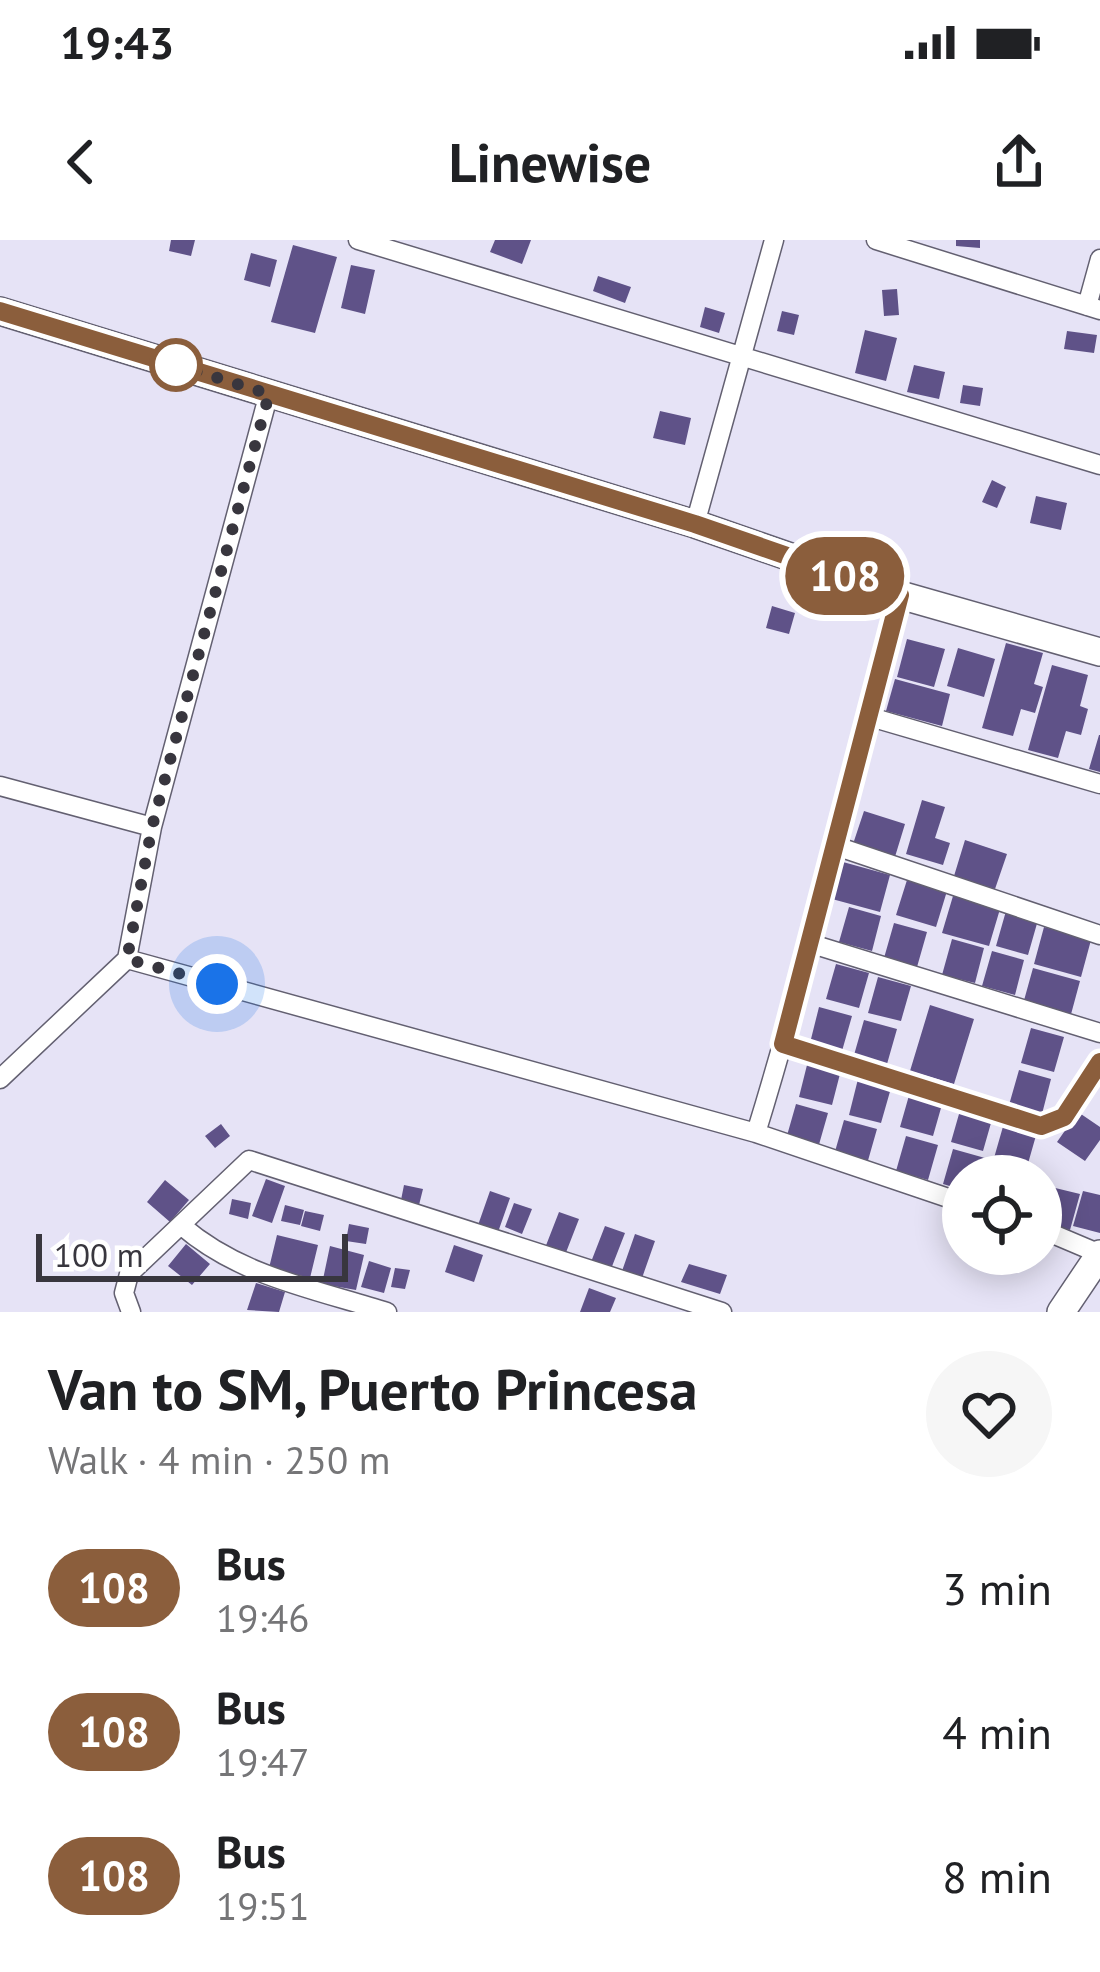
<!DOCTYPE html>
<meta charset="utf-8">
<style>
body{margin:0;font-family:"PT Sans",sans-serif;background:#f6f6f6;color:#202124;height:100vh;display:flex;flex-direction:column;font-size:45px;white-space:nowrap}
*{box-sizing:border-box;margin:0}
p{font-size:39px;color:#757577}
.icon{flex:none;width:66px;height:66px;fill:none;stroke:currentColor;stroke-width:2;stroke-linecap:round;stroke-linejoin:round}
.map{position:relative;height:1072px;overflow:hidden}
.panel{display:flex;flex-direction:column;background:#fff;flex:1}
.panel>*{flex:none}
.badge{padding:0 24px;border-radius:39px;font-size:42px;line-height:78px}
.controls{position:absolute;left:942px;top:915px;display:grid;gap:24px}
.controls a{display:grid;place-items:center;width:120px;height:120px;border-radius:50%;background:#fff;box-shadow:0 6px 30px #0003;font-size:60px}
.scale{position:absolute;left:36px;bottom:30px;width:312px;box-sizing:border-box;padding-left:12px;border:6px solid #38363e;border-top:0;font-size:33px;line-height:42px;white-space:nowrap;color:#38363e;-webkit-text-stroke:9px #fff;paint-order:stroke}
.you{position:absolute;width:60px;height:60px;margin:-30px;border:9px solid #fff;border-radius:50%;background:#1a73e8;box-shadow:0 0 0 18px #1a73e833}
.map>.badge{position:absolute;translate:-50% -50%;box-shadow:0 0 0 6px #fff}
.round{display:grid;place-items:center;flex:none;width:126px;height:126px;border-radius:63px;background:#f6f6f6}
.overview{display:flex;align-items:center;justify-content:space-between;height:204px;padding:0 48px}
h1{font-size:57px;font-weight:700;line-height:90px}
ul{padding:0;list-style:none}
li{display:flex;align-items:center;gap:36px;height:144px;padding:0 48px}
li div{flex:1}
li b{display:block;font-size:45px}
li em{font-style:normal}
li .badge{min-width:132px;font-weight:700;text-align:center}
.status{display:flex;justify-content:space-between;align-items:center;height:84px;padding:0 60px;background:#fff;direction:ltr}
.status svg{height:33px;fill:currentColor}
header{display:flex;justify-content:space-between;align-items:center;height:156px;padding:0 48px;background:#fff;font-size:54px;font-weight:700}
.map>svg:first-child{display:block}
.building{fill:#5f5288}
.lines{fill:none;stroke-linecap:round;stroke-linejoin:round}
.street-casing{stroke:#636071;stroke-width:21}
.secondary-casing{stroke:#636071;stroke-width:30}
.street{stroke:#fff;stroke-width:18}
.secondary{stroke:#fff;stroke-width:27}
.line-casing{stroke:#fff;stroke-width:27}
.line{stroke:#8b5e3c;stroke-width:18}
.walk{stroke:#38363e;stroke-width:12;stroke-dasharray:0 21.6}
.stop-dot{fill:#fff;stroke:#8b5e3c;stroke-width:6}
</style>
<div class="status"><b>19:43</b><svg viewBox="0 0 49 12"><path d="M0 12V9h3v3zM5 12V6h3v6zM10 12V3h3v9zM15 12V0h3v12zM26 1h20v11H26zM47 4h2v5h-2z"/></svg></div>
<header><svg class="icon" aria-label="back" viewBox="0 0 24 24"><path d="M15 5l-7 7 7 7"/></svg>Linewise<svg class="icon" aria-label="share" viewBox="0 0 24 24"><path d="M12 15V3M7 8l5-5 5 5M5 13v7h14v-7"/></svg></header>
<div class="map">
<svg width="1100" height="1072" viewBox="0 0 1100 1072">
<rect width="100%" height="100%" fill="#e6e3f6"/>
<path class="building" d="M 171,0 L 195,0 L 191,16 L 169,11 Z
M 495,0 L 531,0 L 522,24 L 490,12 Z
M 956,0 L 980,0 L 980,8 L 956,6 Z
M 293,5 L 337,17 L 315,93 L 271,82 Z
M 251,13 L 277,20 L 270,47 L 244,40 Z
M 351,25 L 375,30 L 365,74 L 341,68 Z
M 598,36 L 631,47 L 625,63 L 593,51 Z
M 897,49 L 899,75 L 884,76 L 882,50 Z
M 705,67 L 725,73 L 719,93 L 700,87 Z
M 782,71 L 799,75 L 794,95 L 777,91 Z
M 865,90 L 897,98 L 886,141 L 855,133 Z
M 1067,91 L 1097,95 L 1094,113 L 1064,109 Z
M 914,125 L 945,132 L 939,159 L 907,152 Z
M 963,145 L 983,148 L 980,166 L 960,163 Z
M 660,171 L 691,178 L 685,205 L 653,198 Z
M 992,240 L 1006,247 L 997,268 L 982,262 Z
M 1036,256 L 1067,263 L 1061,290 L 1030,283 Z
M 772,366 L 795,373 L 789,394 L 766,388 Z
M 907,399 L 945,409 L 934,447 L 897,437 Z
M 1006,403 L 1043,413 L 1034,444 L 1043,447 L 1035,473 L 1021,469 L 1013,496 L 982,488 Z
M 958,408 L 995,419 L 984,457 L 947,446 Z
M 1052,425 L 1088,435 L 1080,466 L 1088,469 L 1081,495 L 1066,491 L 1058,518 L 1028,510 Z
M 895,439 L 950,454 L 942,486 L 886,471 Z
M 1099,495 L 1100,495 L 1100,532 L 1089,529 Z
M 922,560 L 945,567 L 935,598 L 950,603 L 943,625 L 906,614 Z
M 864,571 L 905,584 L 894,620 L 852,607 Z
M 965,600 L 1007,614 L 995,649 L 954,636 Z
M 843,622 L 890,635 L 880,672 L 832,659 Z
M 907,640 L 947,651 L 936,687 L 896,675 Z
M 953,656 L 1000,669 L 989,706 L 942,693 Z
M 849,667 L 881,676 L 872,711 L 839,702 Z
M 1006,671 L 1038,680 L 1028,715 L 996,706 Z
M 894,683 L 927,692 L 917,727 L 884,718 Z
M 1044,687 L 1091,700 L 1081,737 L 1034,724 Z
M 952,699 L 984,708 L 975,743 L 942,735 Z
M 992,711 L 1024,720 L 1015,755 L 982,746 Z
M 836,724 L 869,733 L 859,768 L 826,759 Z
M 1033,728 L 1080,741 L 1070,778 L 1023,764 Z
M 878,737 L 911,746 L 901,781 L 868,773 Z
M 930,765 L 974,779 L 954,844 L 910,831 Z
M 819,767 L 852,776 L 842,811 L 810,803 Z
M 864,780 L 897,789 L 887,824 L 854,815 Z
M 1031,788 L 1064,797 L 1054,832 L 1021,823 Z
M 808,821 L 841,830 L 832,865 L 799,857 Z
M 1019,830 L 1051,839 L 1042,874 L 1009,865 Z
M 858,839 L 891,848 L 881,883 L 849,875 Z
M 910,852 L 943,861 L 933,896 L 900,887 Z
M 796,864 L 828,873 L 818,908 L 786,899 Z
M 961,867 L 993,876 L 983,911 L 951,902 Z
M 1078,872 L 1100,887 L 1100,900 L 1085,921 L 1057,902 Z
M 844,880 L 877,889 L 867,924 L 834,915 Z
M 1004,883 L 1037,892 L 1027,927 L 994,918 Z
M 221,884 L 230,896 L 215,908 L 205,896 Z
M 906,896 L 938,905 L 928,940 L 896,931 Z
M 953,909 L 985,918 L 980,936 L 963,936 L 963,950 L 943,944 Z
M 997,926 L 1030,935 L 1030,936 L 994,936 Z
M 266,939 L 285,946 L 272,983 L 252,976 Z
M 165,940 L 189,960 L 170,982 L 147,962 Z
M 404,945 L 423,949 L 419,965 L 401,960 Z
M 1047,946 L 1080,954 L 1070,990 L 1041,982 Z
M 490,951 L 510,958 L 497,995 L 477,988 Z
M 1083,951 L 1100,955 L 1100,993 L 1073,986 Z
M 232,959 L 251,963 L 248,979 L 229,974 Z
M 514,963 L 532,969 L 522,994 L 505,987 Z
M 285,965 L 304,970 L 300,985 L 281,981 Z
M 305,971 L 324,975 L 320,991 L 301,986 Z
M 559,972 L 579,979 L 565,1015 L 545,1008 Z
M 349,984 L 369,988 L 366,1004 L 346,1001 Z
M 605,986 L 625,993 L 611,1029 L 591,1022 Z
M 635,994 L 655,1001 L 642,1038 L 622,1031 Z
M 277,995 L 318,1005 L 310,1038 L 269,1028 Z
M 186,1004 L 210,1024 L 192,1045 L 168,1026 Z
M 454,1005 L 483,1015 L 474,1042 L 445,1032 Z
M 330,1006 L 364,1015 L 356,1050 L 322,1044 Z
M 369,1021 L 391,1028 L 384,1053 L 361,1047 Z
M 689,1024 L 727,1035 L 720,1054 L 681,1042 Z
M 395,1028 L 410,1030 L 405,1049 L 391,1047 Z
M 256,1043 L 285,1052 L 279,1072 L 247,1070 Z
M 589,1048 L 616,1058 L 610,1072 L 580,1072 Z"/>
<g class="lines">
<g class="street-casing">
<path id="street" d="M 358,0 L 1100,225
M 876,0 L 1100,70
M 1087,66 L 1100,19
M 695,284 L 774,0
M 900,355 C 851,534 811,715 756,893 L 963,963
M 867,476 L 1100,544
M 0,546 L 152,587
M 833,605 L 1100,695
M 812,704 L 1100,793
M 127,719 L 756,893
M 783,804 L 1041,886 L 1063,877 L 1100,821
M 0,839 L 127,719 L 152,587 L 269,153
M 182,986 C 240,1036 314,1049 387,1072
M 1041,989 L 1100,1014
M 131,1072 L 124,1053 L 129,1034 L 249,920 L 722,1072"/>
</g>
<g class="secondary-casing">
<path id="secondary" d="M 0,71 L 695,284 L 900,355 L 1100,412
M 1061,1072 L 1100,1014"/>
</g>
<use href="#street" class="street"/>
<use href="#secondary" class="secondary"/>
</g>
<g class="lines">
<g class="line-casing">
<path id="line" d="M 0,71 L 695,284 L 900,355 L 783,804 L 1041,886 L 1064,877 L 1100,822"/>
</g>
<use href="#line" class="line"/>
<path class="walk" d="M 176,125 L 269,154 L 152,587 L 127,719 L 217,744"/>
</g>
<circle class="stop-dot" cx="176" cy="125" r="24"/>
</svg>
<div class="controls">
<a><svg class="icon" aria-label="locate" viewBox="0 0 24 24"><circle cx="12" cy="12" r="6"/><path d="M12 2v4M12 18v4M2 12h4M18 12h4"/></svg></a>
</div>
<div class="scale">100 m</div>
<div class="you" style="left:217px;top:744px"></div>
<b class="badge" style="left:845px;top:336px;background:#8b5e3c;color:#fff">108</b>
</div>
<section class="panel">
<div class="overview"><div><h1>Van to SM, Puerto Princesa</h1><p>Walk · 4 min · 250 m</p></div><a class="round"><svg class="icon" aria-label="heart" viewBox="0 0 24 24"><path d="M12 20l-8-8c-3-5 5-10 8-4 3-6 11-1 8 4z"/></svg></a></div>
<ul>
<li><span class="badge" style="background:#8b5e3c;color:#fff">108</span><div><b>Bus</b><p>19:46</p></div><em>3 min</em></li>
<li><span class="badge" style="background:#8b5e3c;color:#fff">108</span><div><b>Bus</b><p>19:47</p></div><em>4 min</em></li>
<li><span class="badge" style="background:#8b5e3c;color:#fff">108</span><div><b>Bus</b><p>19:51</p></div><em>8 min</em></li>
</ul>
</section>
